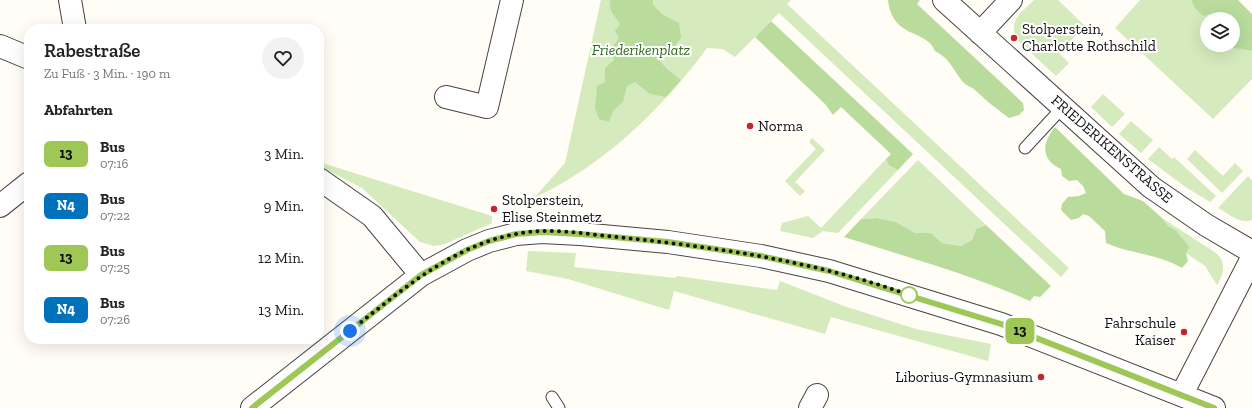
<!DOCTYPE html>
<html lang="de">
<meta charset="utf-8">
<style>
body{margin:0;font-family:"Zilla Slab",serif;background:#f2f2f2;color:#222;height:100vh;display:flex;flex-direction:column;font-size:15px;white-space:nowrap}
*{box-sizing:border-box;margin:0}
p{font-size:13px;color:#767676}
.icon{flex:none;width:22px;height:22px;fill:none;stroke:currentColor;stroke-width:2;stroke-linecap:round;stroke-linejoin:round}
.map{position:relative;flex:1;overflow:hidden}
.sheet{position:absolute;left:24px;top:24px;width:300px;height:320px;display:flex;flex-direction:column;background:#fff;border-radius:16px;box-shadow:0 4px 16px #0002}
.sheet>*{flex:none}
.badge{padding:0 8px;border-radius:6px;font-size:14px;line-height:26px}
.tools{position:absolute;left:1200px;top:12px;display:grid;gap:8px}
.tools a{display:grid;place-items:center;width:40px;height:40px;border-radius:50%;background:#fff;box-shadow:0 4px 16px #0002;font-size:20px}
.you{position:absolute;width:20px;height:20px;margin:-10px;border:3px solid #fff;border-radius:50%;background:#1a73e8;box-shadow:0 0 0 6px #1a73e833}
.map>.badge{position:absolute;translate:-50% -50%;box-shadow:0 0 0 2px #fff}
h2{padding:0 20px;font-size:15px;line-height:36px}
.round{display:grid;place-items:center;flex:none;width:42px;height:42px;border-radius:21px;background:#f2f2f2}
.overview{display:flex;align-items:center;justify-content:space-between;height:68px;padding:0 20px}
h1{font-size:19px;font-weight:600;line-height:30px}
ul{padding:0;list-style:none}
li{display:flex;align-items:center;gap:12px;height:52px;padding:0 20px}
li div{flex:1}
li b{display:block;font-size:15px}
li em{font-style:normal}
li .badge{min-width:44px;font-weight:700;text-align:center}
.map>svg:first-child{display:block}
.green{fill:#d5ebbd}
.forest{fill:#b9dc9c}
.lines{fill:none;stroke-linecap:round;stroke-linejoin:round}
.lane-casing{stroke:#444;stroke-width:13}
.street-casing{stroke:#444;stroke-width:24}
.lane{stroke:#fff;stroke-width:11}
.street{stroke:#fff;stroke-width:22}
.line-casing{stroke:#fff;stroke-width:9}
.line{stroke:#9fc755;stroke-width:6}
.walk{stroke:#111;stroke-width:4;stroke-dasharray:0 7.2}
.poi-dot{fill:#c4262e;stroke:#fff;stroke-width:1.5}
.stop-dot{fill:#fff;stroke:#9fc755;stroke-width:2}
.labels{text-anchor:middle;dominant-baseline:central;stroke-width:4;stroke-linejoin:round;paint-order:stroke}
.poi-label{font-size:15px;fill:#111;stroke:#fff;text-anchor:start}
.park-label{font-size:15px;font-style:italic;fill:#2f6b1f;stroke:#fff}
.street-label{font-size:15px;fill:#111;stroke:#fff}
</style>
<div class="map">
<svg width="1252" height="408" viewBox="0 0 1252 408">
<rect width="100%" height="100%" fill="#fffdf5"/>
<path class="green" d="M 601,0 L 791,0 L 787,4 L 1069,268 L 1061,277 L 779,13 L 735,57 L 723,49 L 707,48 C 662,109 603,166 534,198 L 565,163 Z
M 1034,0 L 1058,0 L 1085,26 L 1059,53 L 1069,63 L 1056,76 L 1016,39 C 1009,19 1021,13 1034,0 Z
M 1140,0 L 1191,0 L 1194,7 L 1219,13 L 1221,19 L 1207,19 L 1207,45 L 1233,45 L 1233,48 L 1252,51 L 1252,79 L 1213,119 L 1115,28 Z
M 1103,94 L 1125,114 L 1112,127 L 1091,107 Z
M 1131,121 L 1153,140 L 1141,153 L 1119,134 Z
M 812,138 L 825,150 L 795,182 L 805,191 L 800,196 L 785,181 L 816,149 L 809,142 Z
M 1159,147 L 1172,159 L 1174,157 L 1216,196 L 1210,202 L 1184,186 L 1148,159 Z
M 1195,150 L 1223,176 L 1235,163 L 1243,171 L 1222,193 L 1187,159 Z
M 886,159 L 890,165 L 898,170 L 838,233 L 823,231 L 813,238 L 780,231 L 782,223 L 808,216 L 821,228 Z
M 918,160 L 986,225 L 976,229 L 972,240 L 961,246 L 942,243 L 931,234 L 915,233 L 896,222 L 877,218 L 861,219 Z
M 319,162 L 492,216 L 492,223 L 445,244 L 434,246 L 420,242 L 362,188 L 319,166 Z
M 1248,176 L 1252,180 L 1252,220 C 1241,225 1227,213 1218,208 Z
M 1162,218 L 1216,253 C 1227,263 1224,273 1217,285 L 1205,266 L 1186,253 L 1176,230 L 1168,226 Z
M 528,251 L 576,253 L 574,267 L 675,278 L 677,276 L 777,290 L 780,281 L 844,306 L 916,329 L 991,344 L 988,361 L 831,317 L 825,334 L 674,291 L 669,310 L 568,279 L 526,271 Z"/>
<path class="forest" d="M 610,0 L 653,0 L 653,5 L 662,14 L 679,23 L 681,37 L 671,52 L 661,54 L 657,58 L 668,70 L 681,80 L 666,97 L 650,94 L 635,82 L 627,86 L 623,102 L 613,111 L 609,122 L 599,119 L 595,108 L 597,86 L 605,82 L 605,68 L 614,60 L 610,50 L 619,38 L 615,31 L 620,24 L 611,11 Z
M 888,0 L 920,0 L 917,4 L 1023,103 L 1024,110 L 1019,115 L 1009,118 C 997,109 985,100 975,90 C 972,87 967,86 964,83 C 953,71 952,60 935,51 C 927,29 892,39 888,0 Z
M 1191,0 L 1238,0 L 1252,14 L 1252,51 L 1233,48 L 1233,19 L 1221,19 L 1219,13 L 1203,16 L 1194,7 Z
M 771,21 L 913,154 L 898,170 L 889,165 L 886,159 L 891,154 L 841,107 L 833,115 L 825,104 L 755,37 Z
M 1055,127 L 1124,194 L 1143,201 L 1162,218 L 1168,226 L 1176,230 C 1180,237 1185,240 1189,247 L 1186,253 L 1188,261 L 1182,268 C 1159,254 1131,254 1106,243 L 1105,231 L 1089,216 L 1083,214 L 1079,218 L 1071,220 L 1061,210 L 1062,204 L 1068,197 L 1079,196 L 1086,193 L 1083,186 L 1077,180 L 1069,181 L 1062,176 L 1061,169 C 1040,159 1042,143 1055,127 Z
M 877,218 L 896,222 L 915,233 L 931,233 L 942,243 L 961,246 L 972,240 L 976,229 L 986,225 L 1051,286 L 1040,297 L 1034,296 L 1030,301 C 969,274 907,257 844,237 L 861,219 Z"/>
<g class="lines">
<g class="lane-casing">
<path id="lane" d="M 1025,148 L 1063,107
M 552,397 L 559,408"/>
</g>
<g class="street-casing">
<path id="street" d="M 70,0 L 75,29
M 944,0 L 1151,187 L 1206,225 L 1252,252
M 980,33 L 1011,0
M 0,46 L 29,58
M 446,97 L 487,107 L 512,0
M 319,179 L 372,216 L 421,275
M 0,206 L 29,183
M 1182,394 L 1252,258
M 252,408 L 421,275 L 467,250 L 489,241 L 516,234 L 542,232 L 580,234 L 668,242 L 761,256 L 829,271 L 1001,324 L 1214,408
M 810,408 L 817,395"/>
</g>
<use href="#lane" class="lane"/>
<use href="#street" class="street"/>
</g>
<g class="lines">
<g class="line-casing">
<path id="line" d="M 252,408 L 421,275 L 467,250 L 489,241 L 516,234 L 542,232 L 580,234 L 668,242 L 761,256 L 829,271 L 1001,324 L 1214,408"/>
</g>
<use href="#line" class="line"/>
<path class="walk" d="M 350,331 C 401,291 451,246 516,234 C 548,227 584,234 616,237 C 714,247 816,261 909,295"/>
</g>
<g class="poi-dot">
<circle cx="1014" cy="38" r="4"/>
<circle cx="750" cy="126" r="4"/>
<circle cx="494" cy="209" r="4"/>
<circle cx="1184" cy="332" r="4"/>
<circle cx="1041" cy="377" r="4"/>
</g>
<circle class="stop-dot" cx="909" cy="295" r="8"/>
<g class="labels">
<g class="poi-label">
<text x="1022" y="29">Stolperstein,<tspan x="1022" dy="17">Charlotte Rothschild</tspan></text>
<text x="758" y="126">Norma</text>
<text x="502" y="200">Stolperstein,<tspan x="502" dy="17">Elise Steinmetz</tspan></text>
<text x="1176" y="323" text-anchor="end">Fahrschule<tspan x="1176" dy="17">Kaiser</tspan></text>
<text x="1033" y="377" text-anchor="end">Liborius-Gymnasium</text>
</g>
<g class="park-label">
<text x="641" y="50">Friederikenplatz</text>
</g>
<g class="street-label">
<text transform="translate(1112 149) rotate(41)">FRIEDERIKENSTRASSE</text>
</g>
</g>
</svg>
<div class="tools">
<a><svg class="icon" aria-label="layers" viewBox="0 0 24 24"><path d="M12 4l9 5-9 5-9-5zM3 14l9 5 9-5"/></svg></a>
</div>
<div class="you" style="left:350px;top:331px"></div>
<b class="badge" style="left:1020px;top:331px;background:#9fc755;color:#111">13</b>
<section class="sheet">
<div class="overview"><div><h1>Rabestraße</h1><p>Zu Fuß · 3 Min. · 190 m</p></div><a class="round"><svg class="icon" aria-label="heart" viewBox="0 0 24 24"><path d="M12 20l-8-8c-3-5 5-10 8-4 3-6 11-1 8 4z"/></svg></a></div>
<h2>Abfahrten</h2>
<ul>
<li><span class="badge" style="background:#9fc755;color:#111">13</span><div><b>Bus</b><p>07:16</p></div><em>3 Min.</em></li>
<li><span class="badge" style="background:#0072bc;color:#fff">N4</span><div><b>Bus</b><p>07:22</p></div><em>9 Min.</em></li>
<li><span class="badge" style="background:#9fc755;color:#111">13</span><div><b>Bus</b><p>07:25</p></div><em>12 Min.</em></li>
<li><span class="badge" style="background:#0072bc;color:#fff">N4</span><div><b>Bus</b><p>07:26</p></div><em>13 Min.</em></li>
</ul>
</section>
</div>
